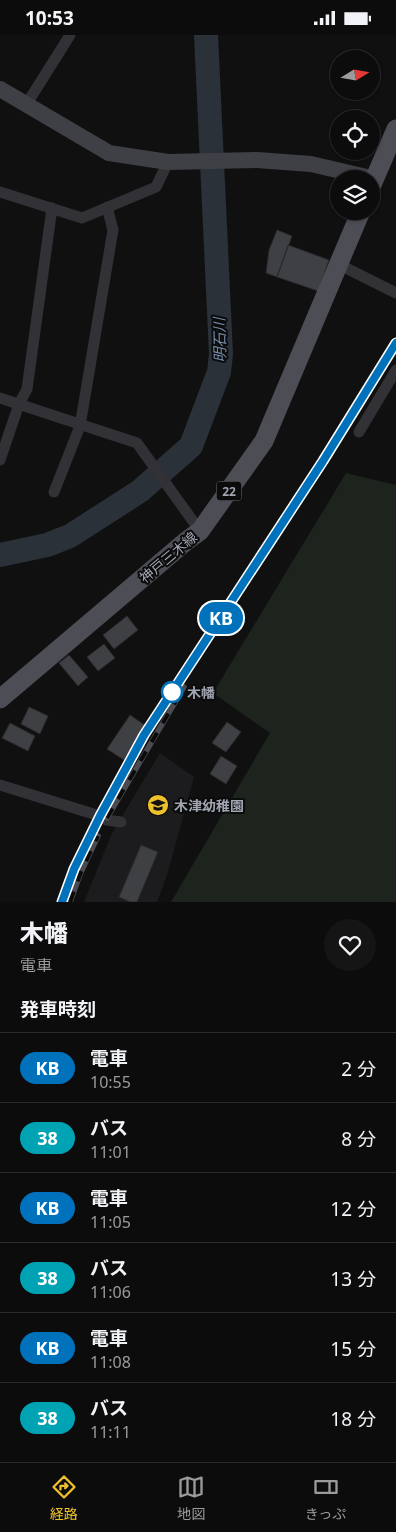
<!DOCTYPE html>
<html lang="ja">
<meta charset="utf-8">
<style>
body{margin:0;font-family:"Noto Sans","Noto Sans JP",sans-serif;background:#151516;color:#f1f3f6;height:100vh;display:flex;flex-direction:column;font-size:19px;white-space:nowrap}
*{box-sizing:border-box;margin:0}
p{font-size:16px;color:#9a9b9d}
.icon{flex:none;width:28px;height:28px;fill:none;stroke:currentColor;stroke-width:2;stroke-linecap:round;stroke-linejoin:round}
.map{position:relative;height:867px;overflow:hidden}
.details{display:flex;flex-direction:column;background:#0c0c0d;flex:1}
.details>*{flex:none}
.badge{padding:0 10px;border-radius:16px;font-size:18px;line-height:32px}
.needle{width:32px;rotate:79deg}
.buttons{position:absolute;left:330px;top:15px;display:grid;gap:10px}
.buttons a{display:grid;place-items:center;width:50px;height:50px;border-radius:50%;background:#0c0c0d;box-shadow:0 1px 4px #0004,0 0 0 1px #2c2c2e;font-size:25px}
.map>.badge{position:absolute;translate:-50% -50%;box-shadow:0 0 0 2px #fff}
h2{padding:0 20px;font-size:19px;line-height:45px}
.round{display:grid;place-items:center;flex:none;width:52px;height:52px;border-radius:26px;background:#151516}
.head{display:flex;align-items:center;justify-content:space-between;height:85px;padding:0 20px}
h1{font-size:24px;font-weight:800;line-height:38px}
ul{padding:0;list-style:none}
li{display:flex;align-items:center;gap:15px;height:70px;padding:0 20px;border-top:1px solid #2c2c2e}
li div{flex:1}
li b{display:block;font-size:19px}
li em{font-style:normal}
li .badge{min-width:55px;font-weight:700;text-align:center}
.status{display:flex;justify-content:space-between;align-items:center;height:35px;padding:0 25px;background:#0c0c0d;direction:ltr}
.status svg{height:14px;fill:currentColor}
.menu{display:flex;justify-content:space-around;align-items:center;height:70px;border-top:1px solid #2c2c2e;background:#0c0c0d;font-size:14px;color:#9a9b9d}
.menu a{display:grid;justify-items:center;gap:2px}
.menu .current{color:#edc02c}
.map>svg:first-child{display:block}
.built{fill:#1c1c1e}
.green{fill:#1d241e}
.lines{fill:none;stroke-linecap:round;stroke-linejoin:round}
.river{stroke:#2a3139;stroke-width:24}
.building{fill:#3f4044;stroke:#2a2a2d}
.street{stroke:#313136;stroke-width:11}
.secondary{stroke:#3f4046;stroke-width:16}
.primary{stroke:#4d4e55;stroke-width:19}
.rail-casing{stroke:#4a4b51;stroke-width:5.5}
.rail{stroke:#0b0b0c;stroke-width:4;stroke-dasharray:11;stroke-linecap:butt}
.line-casing{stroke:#fff;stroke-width:11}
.line{stroke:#0072bc;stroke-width:8}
.stop-dot{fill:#fff;stroke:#0072bc;stroke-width:2.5}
.labels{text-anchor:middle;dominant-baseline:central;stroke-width:4;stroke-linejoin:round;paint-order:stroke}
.shield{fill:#0b0b0c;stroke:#747780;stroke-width:1}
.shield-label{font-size:12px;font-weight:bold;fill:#a1a5b2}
.street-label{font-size:14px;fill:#a1a5b2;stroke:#0b0b0c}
.stop-label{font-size:14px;font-weight:bold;fill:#a1a5b2;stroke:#0b0b0c;text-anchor:start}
.poi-label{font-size:14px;font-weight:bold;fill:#a1a5b2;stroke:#0b0b0c;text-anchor:start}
.water-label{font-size:15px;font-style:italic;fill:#788fad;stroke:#0b0b0c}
</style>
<div class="status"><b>10:53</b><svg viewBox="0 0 49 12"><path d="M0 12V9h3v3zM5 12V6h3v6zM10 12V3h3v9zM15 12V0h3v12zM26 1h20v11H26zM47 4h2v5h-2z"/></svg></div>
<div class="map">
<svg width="396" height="867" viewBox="0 0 396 867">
<rect width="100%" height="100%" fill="#101011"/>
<path class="built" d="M 160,718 L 194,742 L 167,840 L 157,867 L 84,867 L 112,798 Z"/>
<path class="green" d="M 346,438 L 396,450 L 396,867 L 171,867 L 270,698 L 213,658 Z"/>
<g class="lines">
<path class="river" d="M 0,520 L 47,510 L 70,501 L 140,456 L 191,411 L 219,337 L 221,319 L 206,0"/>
</g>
<path class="building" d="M 277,195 L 292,201 L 277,242 L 266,238 L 269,215 Z
M 288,210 L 329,225 L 318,256 L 277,242 Z
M 127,581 L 138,595 L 114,614 L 103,600 Z
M 104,609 L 115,623 L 98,636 L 87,622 Z
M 69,620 L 88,642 L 78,651 L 59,628 Z
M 29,672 L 48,681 L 40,699 L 21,689 Z
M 130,680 L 146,691 L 124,725 L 107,714 Z
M 227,687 L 241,697 L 226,717 L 212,708 Z
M 10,688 L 35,701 L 28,716 L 2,703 Z
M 221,721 L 237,731 L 226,749 L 210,739 Z
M 141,810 L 158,817 L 137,867 L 130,867 L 119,862 Z"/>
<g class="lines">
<path class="street" d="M 26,70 L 70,0
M 0,157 L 82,183 L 156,152 L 168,127
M 338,229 L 396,258
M 0,363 L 137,408 L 200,496
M 359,397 L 396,335
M 0,425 L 19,369 L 27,354 L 52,173
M 54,457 L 80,391 L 113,195 L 107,172
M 0,750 L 100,781 L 106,785 L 121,787"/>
<path class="secondary" d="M 0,54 L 109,118 L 168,127 L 257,125 L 311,129 L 375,144"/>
<path class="primary" d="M 371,152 L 396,94
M 0,664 L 185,507 L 200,496 L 264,406 L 361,176"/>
<g class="rail-casing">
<path id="rail" d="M 107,783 L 184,652
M 62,867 L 74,834 L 100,781 L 144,700 L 323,426 L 396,308
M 70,867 L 81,837 L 98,801"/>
</g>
<use href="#rail" class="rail"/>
</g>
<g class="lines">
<g class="line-casing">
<path id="line" d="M 62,867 L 74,834 L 100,781 L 144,700 L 323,426 L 396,308"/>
</g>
<use href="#line" class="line"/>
</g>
<defs>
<g id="school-disc" transform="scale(1.125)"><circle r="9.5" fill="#edc02c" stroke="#0b0b0c"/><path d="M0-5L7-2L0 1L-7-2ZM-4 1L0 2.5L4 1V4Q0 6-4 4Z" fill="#111"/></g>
</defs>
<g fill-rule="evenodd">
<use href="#school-disc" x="158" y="770"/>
</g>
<circle class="stop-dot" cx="172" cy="657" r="10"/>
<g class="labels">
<rect class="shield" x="216.5" y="446.5" width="25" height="19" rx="4"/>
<g class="shield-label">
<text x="229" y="456">22</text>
</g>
<g class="street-label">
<text transform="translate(168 522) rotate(-40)">神戸三木線</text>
</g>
<g class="stop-label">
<text x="187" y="657">木幡</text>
</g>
<g class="poi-label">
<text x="174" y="770">木津幼稚園</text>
</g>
<g class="water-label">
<text transform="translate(219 305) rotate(-91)">明石川</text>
</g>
</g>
</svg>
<div class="buttons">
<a><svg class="needle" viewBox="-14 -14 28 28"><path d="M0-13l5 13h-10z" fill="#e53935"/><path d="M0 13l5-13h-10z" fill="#9a9b9d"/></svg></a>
<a><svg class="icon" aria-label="locate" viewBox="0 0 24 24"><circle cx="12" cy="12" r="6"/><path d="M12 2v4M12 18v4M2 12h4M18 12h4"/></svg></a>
<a><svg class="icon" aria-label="layers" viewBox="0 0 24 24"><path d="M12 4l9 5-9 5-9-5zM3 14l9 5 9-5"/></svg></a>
</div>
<b class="badge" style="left:221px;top:583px;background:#0072bc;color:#fff">KB</b>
</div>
<section class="details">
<div class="head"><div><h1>木幡</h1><p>電車</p></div><a class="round"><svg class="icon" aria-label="heart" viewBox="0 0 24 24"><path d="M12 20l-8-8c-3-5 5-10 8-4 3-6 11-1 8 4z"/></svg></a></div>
<h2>発車時刻</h2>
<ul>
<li><span class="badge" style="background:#0072bc;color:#fff">KB</span><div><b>電車</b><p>10:55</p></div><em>2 分</em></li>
<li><span class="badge" style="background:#00a3b4;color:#fff">38</span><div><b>バス</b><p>11:01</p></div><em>8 分</em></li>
<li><span class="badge" style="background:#0072bc;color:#fff">KB</span><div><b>電車</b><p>11:05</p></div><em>12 分</em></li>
<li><span class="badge" style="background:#00a3b4;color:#fff">38</span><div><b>バス</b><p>11:06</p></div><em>13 分</em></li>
<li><span class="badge" style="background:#0072bc;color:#fff">KB</span><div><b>電車</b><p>11:08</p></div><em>15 分</em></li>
<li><span class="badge" style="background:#00a3b4;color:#fff">38</span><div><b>バス</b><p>11:11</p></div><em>18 分</em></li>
</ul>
</section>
<nav class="menu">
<a class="current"><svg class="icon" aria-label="directions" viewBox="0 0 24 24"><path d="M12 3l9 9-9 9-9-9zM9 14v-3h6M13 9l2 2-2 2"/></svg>経路</a>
<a><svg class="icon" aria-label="map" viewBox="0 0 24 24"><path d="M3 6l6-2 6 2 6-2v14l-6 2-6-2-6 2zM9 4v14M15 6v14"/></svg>地図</a>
<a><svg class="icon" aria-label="tickets" viewBox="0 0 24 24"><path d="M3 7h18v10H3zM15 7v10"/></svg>きっぷ</a>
</nav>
